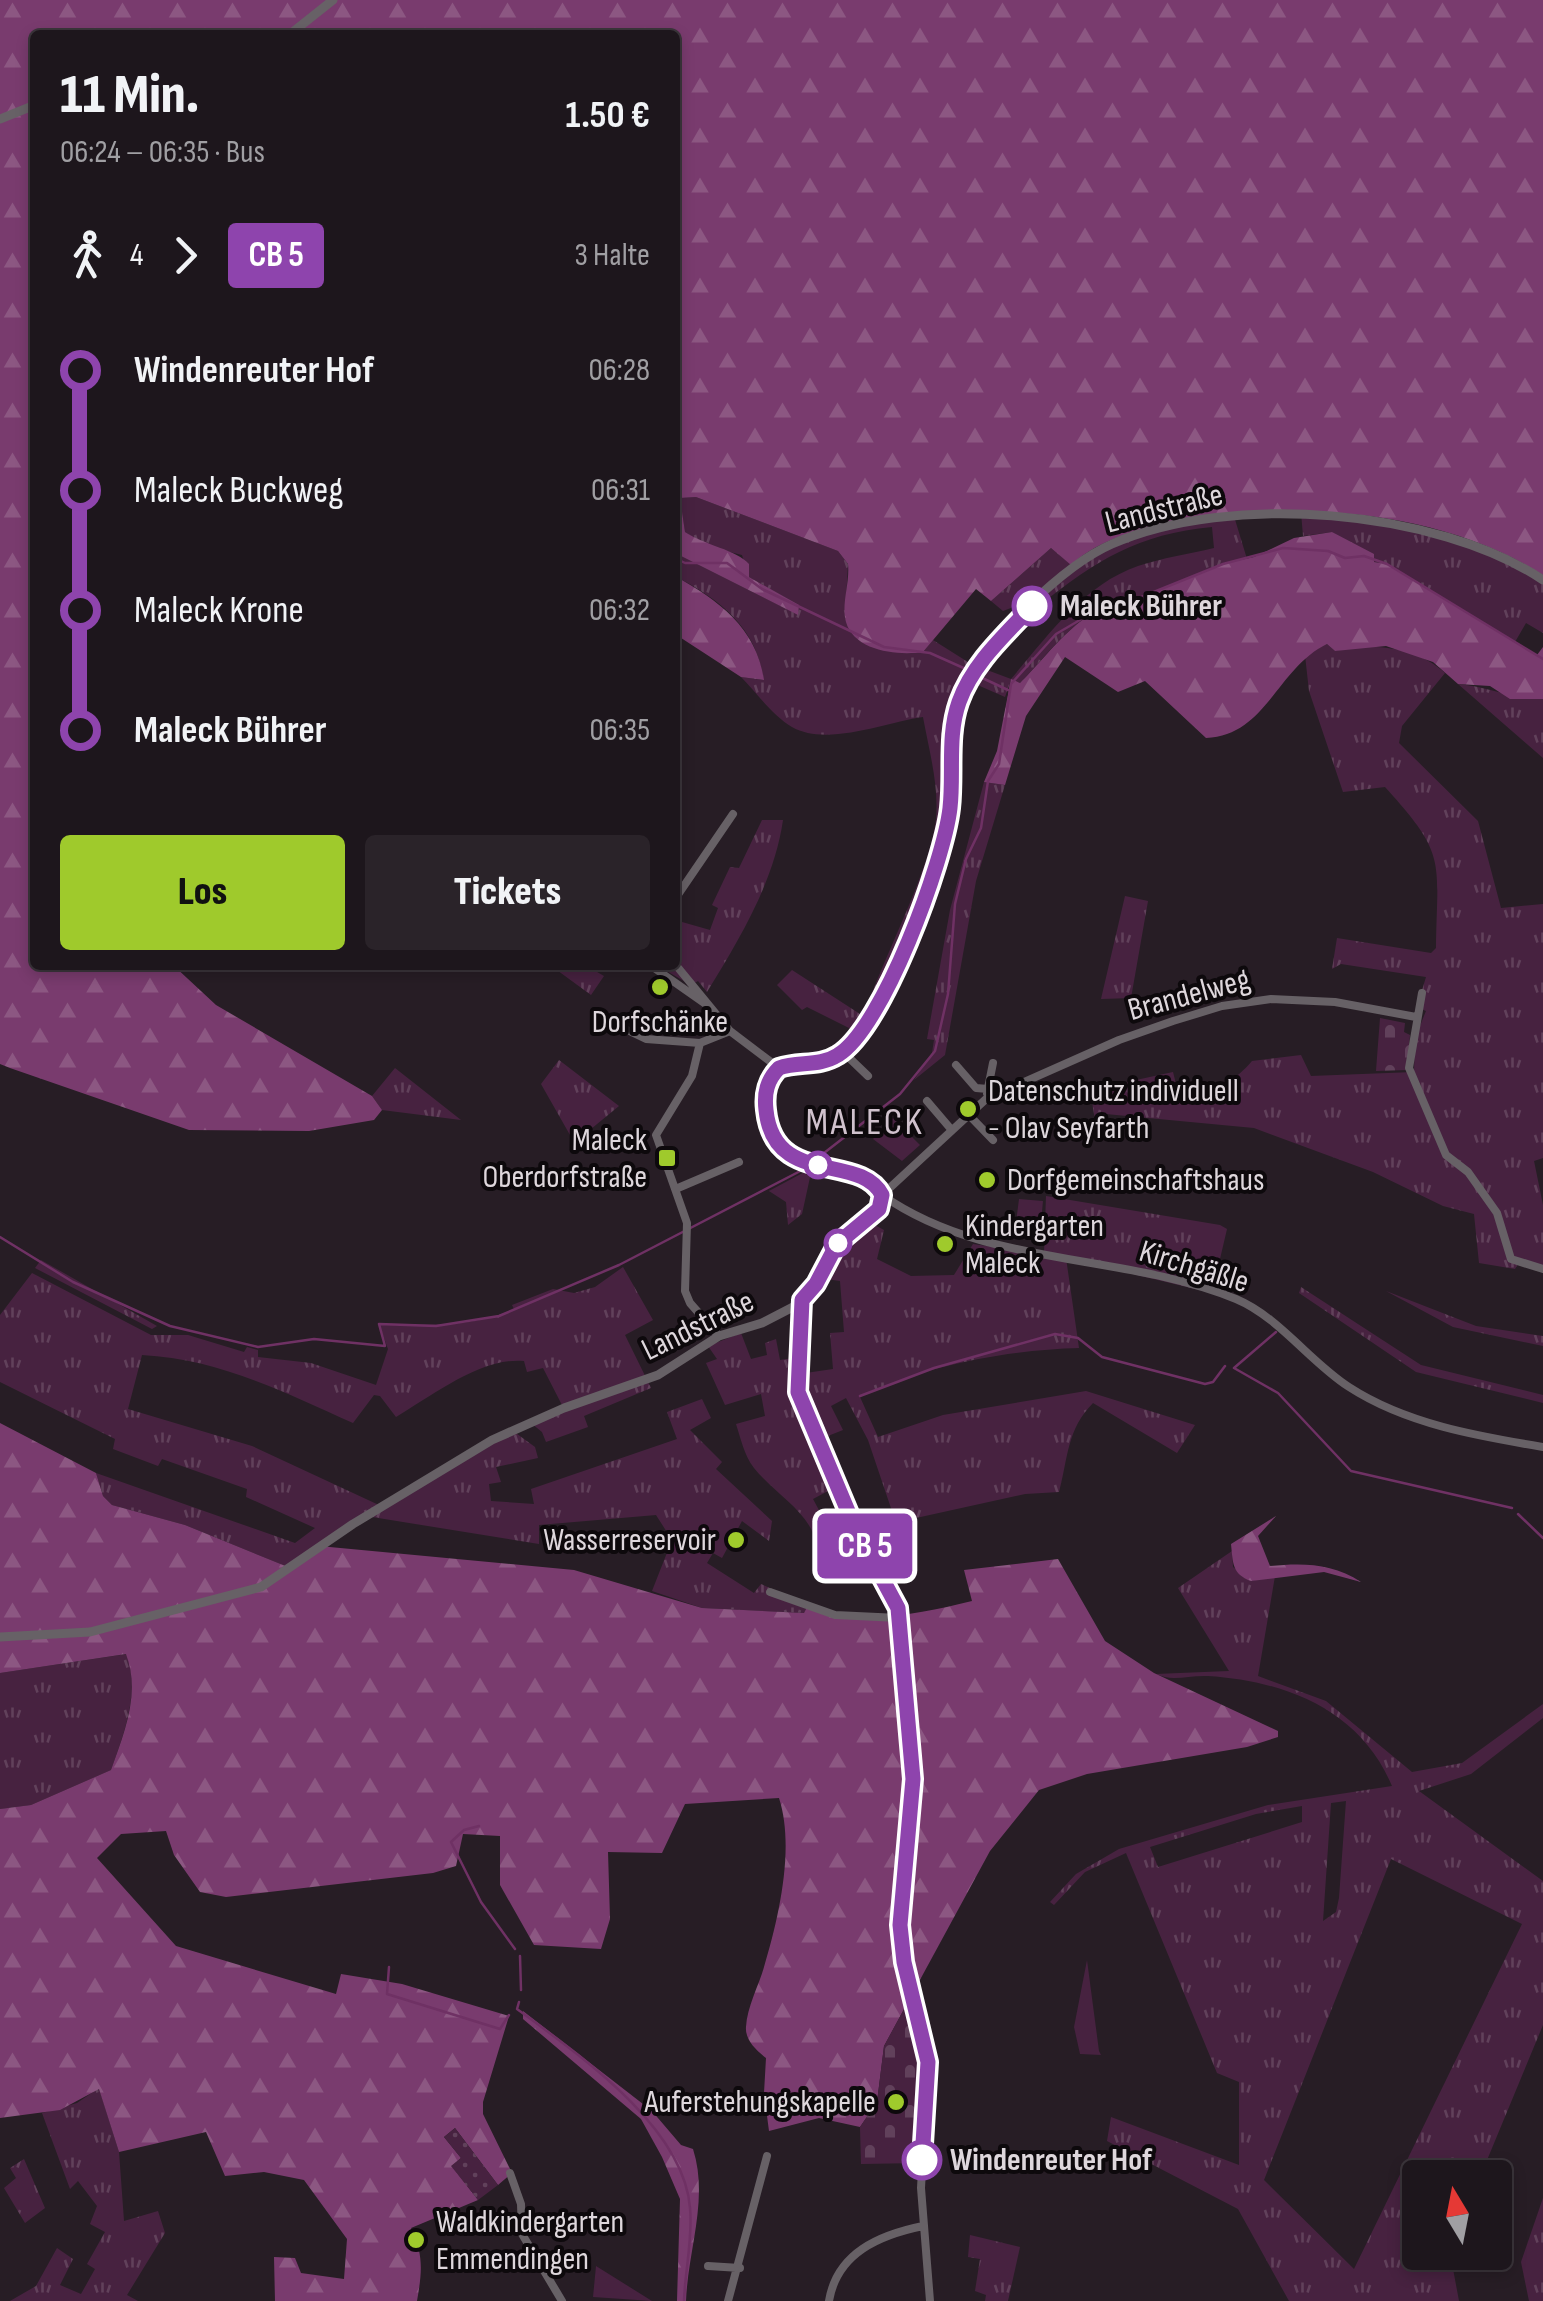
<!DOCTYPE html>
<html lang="de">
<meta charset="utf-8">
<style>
body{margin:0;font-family:"Sofia Sans Condensed",sans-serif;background:#2a2329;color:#f1f3f6;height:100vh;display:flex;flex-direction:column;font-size:38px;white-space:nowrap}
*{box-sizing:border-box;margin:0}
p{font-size:32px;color:#a09fa3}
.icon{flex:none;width:55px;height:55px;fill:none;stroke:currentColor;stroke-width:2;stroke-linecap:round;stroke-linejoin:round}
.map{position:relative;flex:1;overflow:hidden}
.side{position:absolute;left:30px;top:30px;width:650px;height:940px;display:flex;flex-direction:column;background:#1d161c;border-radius:10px;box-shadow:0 5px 15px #0003,0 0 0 2px #3b353b}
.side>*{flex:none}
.badge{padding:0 20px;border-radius:8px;font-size:35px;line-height:65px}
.needle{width:65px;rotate:350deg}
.buttons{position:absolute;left:1402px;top:2160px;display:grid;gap:20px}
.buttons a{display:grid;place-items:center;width:110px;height:110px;border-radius:10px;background:#1d161c;box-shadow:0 5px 15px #0003,0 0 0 2px #3b353b;font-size:50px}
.map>.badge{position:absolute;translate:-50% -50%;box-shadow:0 0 0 5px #fff}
.legs{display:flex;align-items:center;gap:15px;height:110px;padding:0 30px;font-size:32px}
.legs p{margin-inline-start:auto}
.head{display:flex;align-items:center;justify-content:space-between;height:170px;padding:0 30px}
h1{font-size:55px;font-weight:800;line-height:75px}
.cta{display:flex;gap:20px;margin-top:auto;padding:20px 30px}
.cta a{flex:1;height:115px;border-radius:10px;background:#9fca2c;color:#111;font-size:40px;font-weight:800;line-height:115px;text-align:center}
.cta a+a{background:#2a2329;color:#f1f3f6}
ul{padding:0 30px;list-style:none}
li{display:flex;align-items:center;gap:35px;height:120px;font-size:38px}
li i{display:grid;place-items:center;width:15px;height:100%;margin:0 12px;background:currentColor}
li i::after{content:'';width:25px;height:25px;margin:-12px;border:8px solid;border-radius:50%;background:#1d161c}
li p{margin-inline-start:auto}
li:first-child i{background:linear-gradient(#0000 50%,currentColor 0)}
li:last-child i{background:linear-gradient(currentColor 50%,#0000 0)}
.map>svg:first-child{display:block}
.grass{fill:url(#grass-tufts);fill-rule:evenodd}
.forest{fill:url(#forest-firs)}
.cemetery{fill:url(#cemetery-stones)}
.park{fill:url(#park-dots)}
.garden{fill:#472240}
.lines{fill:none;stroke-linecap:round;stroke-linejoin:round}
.stream{stroke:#6f3164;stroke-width:2.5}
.minor{stroke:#676166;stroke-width:8}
.tertiary{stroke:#676166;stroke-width:9}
.line-1-casing{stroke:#fff;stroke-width:22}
.line-1{stroke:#8e44ad;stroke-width:15}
.stop-1-dot{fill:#fff;stroke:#8e44ad;stroke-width:5}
.poi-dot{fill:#9fca2c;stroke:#0d090c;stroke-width:4}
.labels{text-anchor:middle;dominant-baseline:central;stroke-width:8;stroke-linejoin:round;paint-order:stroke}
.street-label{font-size:32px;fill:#ded7dc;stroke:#0d090c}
.stop-label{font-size:32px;font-weight:bold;fill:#ded7dc;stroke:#0d090c;text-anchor:start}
.poi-label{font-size:32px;fill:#ded7dc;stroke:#0d090c;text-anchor:start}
.quarter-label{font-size:38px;letter-spacing:2.5px;fill:#d0c2cd;stroke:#0d090c}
</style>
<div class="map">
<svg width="1543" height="2301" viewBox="0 0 1543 2301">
<defs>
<pattern id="grass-tufts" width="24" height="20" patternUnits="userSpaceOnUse" patternTransform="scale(2.5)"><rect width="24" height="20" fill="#472240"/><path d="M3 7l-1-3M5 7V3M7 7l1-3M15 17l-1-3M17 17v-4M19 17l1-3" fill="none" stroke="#61415b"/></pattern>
<pattern id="forest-firs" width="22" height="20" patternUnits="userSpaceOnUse" patternTransform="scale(2.5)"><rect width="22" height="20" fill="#793b6e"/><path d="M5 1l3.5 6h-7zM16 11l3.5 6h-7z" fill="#8c5782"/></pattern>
<pattern id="cemetery-stones" width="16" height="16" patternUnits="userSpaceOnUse" patternTransform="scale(2.5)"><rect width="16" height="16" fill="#472240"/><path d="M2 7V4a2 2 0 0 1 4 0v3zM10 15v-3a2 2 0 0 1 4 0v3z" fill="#61415b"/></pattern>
<pattern id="park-dots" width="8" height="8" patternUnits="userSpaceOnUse" patternTransform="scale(2.5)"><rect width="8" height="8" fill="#472240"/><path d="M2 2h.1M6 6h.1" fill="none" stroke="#61415b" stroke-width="1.8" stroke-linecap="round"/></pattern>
</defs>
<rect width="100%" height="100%" fill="#271d25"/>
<path class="grass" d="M 696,497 L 838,551 L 848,564 L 845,619 L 923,652 L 933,640 L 971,664 L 1011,679 C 1047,637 1083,585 1138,566 C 1162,558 1189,554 1214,548 L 1212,527 C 1138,534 1096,560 1039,606 L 1032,600 L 1003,611 L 991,601 L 1051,548 L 1072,565 C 1114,527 1179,519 1233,513 L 1247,559 L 1223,564 L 1124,604 C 1084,602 1046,657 1020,683 L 1011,680 L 1005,697 L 973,683 C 957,738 962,794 951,849 C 940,903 896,981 870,1031 L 857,1032 L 807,1007 L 802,1010 L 777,985 L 792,970 L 860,1014 L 871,996 C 889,947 931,866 936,819 C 939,785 929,750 923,717 C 886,722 827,747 792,727 C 773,716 756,692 741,677 L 763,680 C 758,628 719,599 675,576 L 675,553 L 797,614 L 798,605 L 749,577 L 742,555 L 706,546 L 685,532 L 680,498 Z
M 1301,512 C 1386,519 1470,529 1543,575 L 1543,633 L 1526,623 L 1515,642 L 1387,564 L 1374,562 L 1332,532 L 1303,536 Z
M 1327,644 L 1335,651 C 1373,643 1415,646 1445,673 L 1402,726 L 1399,743 L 1478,821 L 1501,908 L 1543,904 L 1543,1158 L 1534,1161 L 1543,1205 L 1543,1271 L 1518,1264 L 1515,1269 L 1479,1263 L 1474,1214 L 1443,1206 L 1373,1172 L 1254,1128 L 1106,1114 L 1107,1130 L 1097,1132 L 1090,1090 L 1173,1072 L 1176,1084 C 1214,1085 1226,1091 1252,1061 L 1301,1055 L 1311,1076 L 1414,1072 L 1415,1038 L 1426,1011 L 1417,1007 L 1426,977 L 1341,964 L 1332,969 L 1337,938 L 1431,953 L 1436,948 C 1437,860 1448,856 1385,787 L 1343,792 L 1309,691 L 1305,655 Z
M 1458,684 C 1491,687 1510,699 1543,699 L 1543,758 Z
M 984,782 L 1005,785 L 976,881 L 945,1055 L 914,1080 L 932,1053 L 934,1040 L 927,1039 L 950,910 Z
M 762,820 L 783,820 C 774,882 740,938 707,992 L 698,981 L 691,985 L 656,965 L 675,965 L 675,920 L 710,930 L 718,908 L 712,905 L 730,867 L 739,868 Z
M 1125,896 L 1148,901 L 1131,998 L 1101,999 Z
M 550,965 L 585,965 L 604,976 L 591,995 Z
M 559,1060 L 619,1106 L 580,1138 L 570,1135 L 541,1084 Z
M 395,1068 L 461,1120 L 382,1110 L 372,1096 Z
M 812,1168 L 802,1214 L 788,1225 L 786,1202 L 769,1191 Z
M 1046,1196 L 1220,1225 L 1227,1229 L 1212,1293 L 1066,1258 L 1079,1348 C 1007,1350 925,1365 860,1397 L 878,1437 L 943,1415 L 1086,1391 L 1195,1425 L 1177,1453 L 1093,1403 C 1067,1429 1068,1458 1059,1492 L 1025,1494 L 857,1531 L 855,1528 L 894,1517 L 868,1440 L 846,1398 L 831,1406 L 843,1430 L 810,1443 L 828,1491 L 813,1499 L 828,1527 L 836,1525 L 853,1555 L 819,1561 C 819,1515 780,1500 754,1468 C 744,1455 741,1439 736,1424 L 765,1416 L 761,1394 L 725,1405 L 706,1363 L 717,1359 L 708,1346 L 741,1333 L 751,1359 L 767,1355 L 765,1343 L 776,1339 L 780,1360 L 801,1357 L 799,1374 L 833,1369 L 830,1333 L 844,1332 L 840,1281 L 826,1279 L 846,1241 L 871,1223 L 884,1230 L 877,1259 L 911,1276 L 954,1275 L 973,1244 L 1044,1254 Z
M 41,1260 L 157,1326 L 152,1329 L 35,1268 Z
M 623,1267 L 653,1320 L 625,1335 L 651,1388 L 584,1416 L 588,1427 L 546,1442 L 542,1432 L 531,1423 L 563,1407 L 543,1368 L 527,1372 L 524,1361 C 481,1357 432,1396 396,1417 L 380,1396 L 374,1395 L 353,1423 C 284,1392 219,1359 142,1355 L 128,1409 L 252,1446 L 381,1506 L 513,1431 L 535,1447 L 538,1458 L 496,1467 L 501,1482 L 489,1484 L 491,1501 L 534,1504 L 531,1489 L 677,1439 L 667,1412 L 702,1399 L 711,1418 L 690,1430 L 722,1462 L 716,1469 L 772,1521 L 769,1541 L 742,1521 L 722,1558 L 713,1553 L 707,1563 L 754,1593 L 761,1584 L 808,1605 L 804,1613 L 702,1608 L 652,1591 L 672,1540 L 656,1515 L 539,1525 L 539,1544 L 366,1516 L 288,1567 L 185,1525 L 112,1505 L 103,1496 L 96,1473 L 295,1543 L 315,1528 L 246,1497 L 247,1489 L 162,1459 L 158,1466 L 113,1449 L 115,1439 L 0,1382 L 0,1315 L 32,1273 L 151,1335 L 188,1335 L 244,1352 L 247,1347 L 258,1350 L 258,1357 L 311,1363 L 376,1385 L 388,1349 L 379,1324 C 425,1324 471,1329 514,1309 L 512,1305 L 553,1289 L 574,1293 L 595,1287 Z
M 1301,1287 L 1421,1365 L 1543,1395 L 1543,1403 L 1416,1372 L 1299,1293 Z
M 1386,1291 L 1476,1326 L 1543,1336 L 1543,1346 L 1453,1327 Z
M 1232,1551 L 1233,1567 L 1251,1581 L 1275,1576 L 1258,1676 L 1326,1701 L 1412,1772 L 1462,1763 L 1543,1704 L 1543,1718 L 1471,1774 L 1419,1791 L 1543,1881 L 1543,2025 L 1480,2177 L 1420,2178 L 1420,2252 L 1450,2253 L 1459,2301 L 1289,2301 L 1238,2209 L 1107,2141 L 1111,2117 L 1239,2165 L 1239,2082 L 1217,2073 L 1126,1853 L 1085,1872 L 1054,1905 L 1050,1902 L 1076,1874 L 1119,1849 L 1268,1805 L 1392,1786 C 1360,1710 1286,1681 1208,1676 C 1188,1675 1172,1682 1156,1674 L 1229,1671 L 1178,1588 ZM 1346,1801 L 1339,1898 L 1336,1912 L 1323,1921 L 1331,1803 ZM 1302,1806 L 1302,1822 L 1158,1867 L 1150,1847 L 1256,1814 ZM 1391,1859 L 1522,1924 L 1354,2269 L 1264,2180 Z
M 127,1654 C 140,1693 124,1733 111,1770 L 31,1805 L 0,1809 L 0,1673 Z
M 99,2088 L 119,2152 L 124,2221 L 158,2211 L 165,2233 L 127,2295 L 138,2301 L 10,2301 L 36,2286 L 57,2248 L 73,2259 L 60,2285 L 81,2294 L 95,2269 L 87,2264 L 105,2232 L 90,2224 L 97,2206 L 78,2181 L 70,2189 L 42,2113 L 77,2103 Z
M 24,2159 L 45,2208 L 25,2223 L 4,2188 L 16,2178 L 10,2168 Z
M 1543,2198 L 1543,2301 L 1529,2301 L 1521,2262 Z
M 970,2235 L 1020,2247 L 1008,2301 L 985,2301 L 986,2295 L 975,2291 L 980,2259 L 968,2257 Z"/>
<path class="forest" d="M 0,0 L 1543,0 L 1543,575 C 1438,509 1296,500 1177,523 C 1137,531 1102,537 1071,565 L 1051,548 L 991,601 L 976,589 L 923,652 C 898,656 854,651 846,622 C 841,604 850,583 848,564 L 838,551 L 696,497 L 680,498 L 685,532 C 704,545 737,550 749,564 L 749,577 L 799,605 L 798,615 L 675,553 L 675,35 L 35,35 L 35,965 L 173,965 L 216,1005 L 372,1096 L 382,1110 L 374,1120 L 309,1131 L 189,1130 L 10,1068 L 0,1064 Z
M 1332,532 L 1374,554 L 1374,562 L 1387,564 L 1537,655 L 1543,647 L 1543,699 L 1510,699 L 1490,686 L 1458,684 L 1433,662 L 1386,646 L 1335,651 L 1327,644 C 1277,668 1266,736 1206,738 L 1145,681 L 1118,692 L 1065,657 L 1026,716 L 1005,785 L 984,782 L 997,751 L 1011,679 L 1020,683 C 1047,657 1084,602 1124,604 L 1223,564 L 1254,557 L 1294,538 Z
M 675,576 C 719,601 756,627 764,680 L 741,677 L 675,634 Z
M 0,1423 L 96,1473 L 103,1496 L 112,1505 L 185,1525 L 288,1567 L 319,1546 L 574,1570 L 702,1608 L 804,1613 L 808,1605 C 864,1625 915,1615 972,1601 L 964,1570 L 1058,1559 L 1105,1641 L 1154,1673 L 1278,1731 L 1278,1737 L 1247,1747 L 1087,1774 L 1039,1790 L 990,1851 L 884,2046 L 877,2102 L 860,2127 L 819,2118 L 769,2131 L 764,2093 L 766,2058 C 756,2050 745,2040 746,2027 C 747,2007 759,1985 764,1967 C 779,1917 795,1847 779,1798 L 685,1804 L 662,1853 L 608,1852 L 610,1919 L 601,1949 L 534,1945 L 500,1885 L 500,1836 L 463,1834 L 456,1866 L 433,1873 L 226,1897 L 200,1892 L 174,1855 L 166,1831 L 121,1834 L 97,1858 L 176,1946 L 336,1994 L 341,1974 L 402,1984 L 509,2016 L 483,2102 L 483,2114 L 512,2173 L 498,2185 L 455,2128 L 444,2137 L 461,2158 L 452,2166 L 478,2200 L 411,2228 C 424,2255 422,2272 417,2301 L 275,2301 L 274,2257 L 295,2258 L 301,2273 L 344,2279 L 347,2239 L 304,2180 L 264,2172 L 225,2176 L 206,2132 L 119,2152 L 99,2089 L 60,2110 L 0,2118 L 0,1809 L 31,1805 L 111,1770 C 124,1733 141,1693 126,1654 L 0,1673 Z
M 1276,1516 L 1258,1536 L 1270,1566 C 1303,1563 1332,1563 1361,1582 L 1324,1572 L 1251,1581 C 1232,1574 1233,1563 1231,1544 Z
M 523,2011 L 652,2111 L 681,2145 L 693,2149 C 709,2199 688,2249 686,2301 L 677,2301 L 680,2199 L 662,2157 L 641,2119 L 523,2019 Z"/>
<path class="cemetery" d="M 1380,1018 L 1405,1023 L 1404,1032 L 1410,1035 L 1407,1070 L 1376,1071 Z
M 909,2000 L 923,2065 L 918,2163 L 861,2164 L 860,2127 L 877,2102 L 884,2046 Z"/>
<path class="park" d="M 455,2128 L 498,2185 L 478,2200 L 451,2166 L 461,2158 L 444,2137 Z"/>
<path class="garden" d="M 893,1118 L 920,1145 L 902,1161 L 873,1139 Z
M 1019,1199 L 1043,1201 L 1040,1233 L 1015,1230 Z
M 1087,1960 L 1099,2051 L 1101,2055 L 1080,2054 L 1074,2027 Z
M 596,2266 L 652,2301 L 593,2297 Z"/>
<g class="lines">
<path class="stream" d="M 675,558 L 685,563 L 727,563 L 762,589 L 884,647 L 930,653 L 968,670
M 978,676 L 1008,690
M 815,1160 L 900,1094 L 935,1051 L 948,994 L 955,904 L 966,859 L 981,828 L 988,781 L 999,764 L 1011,684 L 1056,634 L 1109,603 L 1124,604 L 1223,564 L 1283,548 L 1328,551 L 1345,558 L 1364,556 L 1387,564 L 1543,659
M 0,1237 L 73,1282 L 170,1326 L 258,1347 L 314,1339 L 385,1346 L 379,1324 L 436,1326 L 499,1316 L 619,1265 L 810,1166
M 1276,1332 L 1234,1368 L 1278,1393 L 1351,1471 L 1512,1508
M 860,1396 L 934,1368 L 1055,1334 L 1078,1338 L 1102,1357 L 1205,1384 L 1213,1382 L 1225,1366
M 1518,1514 L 1543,1538
M 479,1826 L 464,1830 L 451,1842 L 481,1902 L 515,1949
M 520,1956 L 521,1990
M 389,1967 L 387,1994 L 500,2029 L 509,2015
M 519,2002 L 517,2009 C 578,2054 684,2127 690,2208 C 693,2238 685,2271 684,2301"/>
<path class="minor" d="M 675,899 L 733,814
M 675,964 L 730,1031
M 650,965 L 707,1005
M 1422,993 L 1409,1068 L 1446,1155 L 1468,1172 L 1497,1213 L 1511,1259 L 1543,1269
M 1416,1017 L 1335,1002 L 1271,999 L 1222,1006 L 1173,1021 L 1119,1040 L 986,1099 L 882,1195 C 986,1268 1121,1252 1236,1299 C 1279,1317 1310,1362 1349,1387 C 1406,1424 1477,1436 1543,1447
M 621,1027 L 646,1039 L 700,1043
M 843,1052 L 868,1076
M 956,1065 L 976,1088 L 988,1089
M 987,1093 L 993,1063
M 927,1101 L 950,1128
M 967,1113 L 993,1140
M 678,1188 L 739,1162
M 802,1300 L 798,1392 L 855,1528 L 898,1608 L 913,1779 L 899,1925 L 903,1962 L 928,2062 L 921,2188 L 930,2301
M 719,1336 L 690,1303 L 685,1291 L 687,1223 L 656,1135 L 692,1076 L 700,1043 L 730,1031 L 779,1068
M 770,1592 L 835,1615 L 899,1618
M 510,2173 L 521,2204 L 522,2234 L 562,2301
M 708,2266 L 740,2268
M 728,2301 L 767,2156
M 829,2301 C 837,2253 879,2235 923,2226"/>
<path class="tertiary" d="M 289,35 L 333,0
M 0,119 L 35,105
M 0,1637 L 90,1632 L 261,1587 L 353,1524 L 492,1440 L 564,1408 L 658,1375 L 719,1336 L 762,1323 L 793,1307 L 817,1284 L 844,1236 L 879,1209 L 882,1195 C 867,1169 805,1167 778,1146 C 764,1123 759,1089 779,1068 C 799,1061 819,1067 838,1055 C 883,1028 943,864 950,811 C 956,768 946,725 966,685 C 989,638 1064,565 1112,544 C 1229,492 1437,509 1543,580"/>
</g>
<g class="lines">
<g class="line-1-casing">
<path id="line-1" d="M 922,2160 L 928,2062 L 904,1962 L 900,1925 L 913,1779 L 898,1608 L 855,1528 L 798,1392 L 802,1300 L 816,1284 L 837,1244 L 879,1209 L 882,1195 C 860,1152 774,1188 766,1110 C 764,1093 767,1080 779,1068 C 799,1061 819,1067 838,1055 C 883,1028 944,861 950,808 C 954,773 947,736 959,702 C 973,663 1005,635 1032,606"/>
</g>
<use href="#line-1" class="line-1"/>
</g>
<g class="stop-1-dot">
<circle cx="1032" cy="606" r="18"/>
<circle cx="818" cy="1165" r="12"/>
<circle cx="838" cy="1243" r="12"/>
<circle cx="922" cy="2160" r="18"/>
</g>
<g class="poi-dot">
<circle cx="660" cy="987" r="10"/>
<circle cx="968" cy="1109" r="10"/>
<rect x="657" y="1148" width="20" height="20" rx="5"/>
<circle cx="987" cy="1180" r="10"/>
<circle cx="945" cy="1244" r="10"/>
<circle cx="736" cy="1540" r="10"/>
<circle cx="896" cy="2102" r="10"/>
<circle cx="416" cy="2240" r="10"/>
</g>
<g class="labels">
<g class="street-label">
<text transform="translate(1164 509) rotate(-14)">Landstraße</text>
<text transform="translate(1189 995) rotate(-15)">Brandelweg</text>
<text transform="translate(1194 1267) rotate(17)">Kirchgäßle</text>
<text transform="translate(698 1326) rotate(-26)">Landstraße</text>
</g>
<g class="stop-label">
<text x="1060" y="606">Maleck Bührer</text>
<text x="950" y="2160">Windenreuter Hof</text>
</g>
<g class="poi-label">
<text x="660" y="1022" text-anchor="middle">Dorfschänke</text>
<text x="988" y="1091">Datenschutz individuell<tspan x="988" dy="37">- Olav Seyfarth</tspan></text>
<text x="647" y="1140" text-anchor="end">Maleck<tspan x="647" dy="37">Oberdorfstraße</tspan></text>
<text x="1007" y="1180">Dorfgemeinschaftshaus</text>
<text x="965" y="1226">Kindergarten<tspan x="965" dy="37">Maleck</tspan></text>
<text x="716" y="1540" text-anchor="end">Wasserreservoir</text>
<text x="876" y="2102" text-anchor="end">Auferstehungskapelle</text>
<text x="436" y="2222">Waldkindergarten<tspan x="436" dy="37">Emmendingen</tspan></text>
</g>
<g class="quarter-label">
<text x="865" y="1122">MALECK</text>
</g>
</g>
</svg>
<div class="buttons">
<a><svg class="needle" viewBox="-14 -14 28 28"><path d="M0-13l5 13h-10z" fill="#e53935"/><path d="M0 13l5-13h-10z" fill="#a09fa3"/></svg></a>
</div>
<b class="badge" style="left:865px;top:1546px;background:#8e44ad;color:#fff">CB 5</b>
<section class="side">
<div class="head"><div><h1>11 Min.</h1><p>06:24 – 06:35 · Bus</p></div><b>1.50 €</b></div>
<div class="legs"><svg class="icon" aria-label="walk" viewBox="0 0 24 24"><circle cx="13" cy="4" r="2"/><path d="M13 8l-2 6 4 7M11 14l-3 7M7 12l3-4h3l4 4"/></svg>4<svg class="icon" aria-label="forward" viewBox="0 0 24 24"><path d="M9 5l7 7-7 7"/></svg><b class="badge" style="background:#8e44ad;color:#fff">CB 5</b><p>3 Halte</p></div>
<ul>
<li><i style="color:#8e44ad"></i><b>Windenreuter Hof</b><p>06:28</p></li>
<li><i style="color:#8e44ad"></i><span>Maleck Buckweg</span><p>06:31</p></li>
<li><i style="color:#8e44ad"></i><span>Maleck Krone</span><p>06:32</p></li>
<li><i style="color:#8e44ad"></i><b>Maleck Bührer</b><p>06:35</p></li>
</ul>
<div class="cta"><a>Los</a><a>Tickets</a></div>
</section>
</div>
